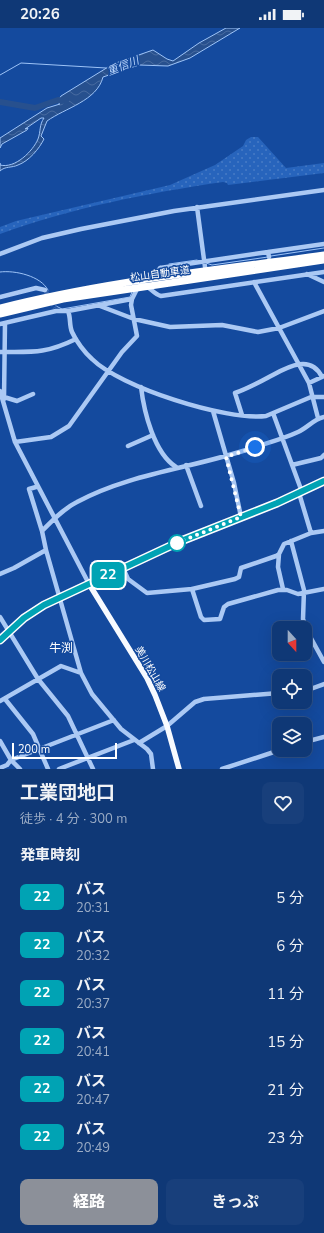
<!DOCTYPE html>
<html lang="ja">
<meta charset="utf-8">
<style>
body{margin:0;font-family:"Nunito Sans","Noto Sans JP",sans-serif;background:#183f7b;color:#f1f3f6;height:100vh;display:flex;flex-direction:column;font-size:15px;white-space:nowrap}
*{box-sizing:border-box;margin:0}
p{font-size:13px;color:#9bacc5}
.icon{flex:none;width:22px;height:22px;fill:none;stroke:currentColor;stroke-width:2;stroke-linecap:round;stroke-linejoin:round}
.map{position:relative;height:741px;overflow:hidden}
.drawer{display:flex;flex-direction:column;background:#0f3876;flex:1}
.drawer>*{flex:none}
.badge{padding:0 8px;border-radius:6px;font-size:14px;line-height:26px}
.needle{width:26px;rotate:159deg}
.controls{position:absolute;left:272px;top:593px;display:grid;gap:8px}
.controls a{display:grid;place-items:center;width:40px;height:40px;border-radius:8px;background:#0f3876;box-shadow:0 4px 16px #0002,0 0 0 1px #2f5288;font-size:20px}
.scale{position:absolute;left:12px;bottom:10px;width:105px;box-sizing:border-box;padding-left:4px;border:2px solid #fff;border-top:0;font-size:11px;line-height:14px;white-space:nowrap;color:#fff;-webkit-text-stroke:3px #144a9e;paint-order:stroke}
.you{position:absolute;width:20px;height:20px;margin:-10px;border:3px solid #fff;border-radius:50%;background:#1a73e8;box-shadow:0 0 0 6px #1a73e833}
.map>.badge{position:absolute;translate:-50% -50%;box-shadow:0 0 0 2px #fff}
h2{padding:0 20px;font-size:15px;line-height:36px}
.round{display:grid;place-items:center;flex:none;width:42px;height:42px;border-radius:8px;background:#183f7b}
.summary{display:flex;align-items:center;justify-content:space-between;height:68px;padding:0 20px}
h1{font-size:19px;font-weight:700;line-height:30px}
.button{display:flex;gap:8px;margin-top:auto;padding:8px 20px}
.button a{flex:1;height:46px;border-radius:8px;background:#8c9099;color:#fff;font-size:16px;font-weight:700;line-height:46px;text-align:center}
.button a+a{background:#183f7b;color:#f1f3f6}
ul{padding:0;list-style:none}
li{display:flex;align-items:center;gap:12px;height:48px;padding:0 20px}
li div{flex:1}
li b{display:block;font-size:15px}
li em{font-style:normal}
li .badge{min-width:44px;font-weight:700;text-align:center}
.status{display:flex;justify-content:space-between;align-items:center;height:28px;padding:0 20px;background:#0f3876;direction:ltr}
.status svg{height:11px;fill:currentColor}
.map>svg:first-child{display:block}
.grass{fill:url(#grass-dots)}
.water{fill:url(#water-waves);stroke:#9dc3f7}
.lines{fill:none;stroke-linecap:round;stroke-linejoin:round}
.stream{stroke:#9dc3f7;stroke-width:1}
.river{stroke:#27508e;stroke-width:6}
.minor-tunnel{stroke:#3765ad;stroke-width:4.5;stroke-dasharray:4.5 2;stroke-linecap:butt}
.minor{stroke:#abc9f4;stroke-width:4.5}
.major{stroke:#f7faff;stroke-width:5.5}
.highway{stroke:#fff;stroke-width:7}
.line-casing{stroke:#fff;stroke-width:9}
.line{stroke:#00a3b4;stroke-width:6}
.walk{stroke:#fff;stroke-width:4;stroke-dasharray:0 7.2}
.stop-dot{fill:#fff;stroke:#00a3b4;stroke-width:2}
.labels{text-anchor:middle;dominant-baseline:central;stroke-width:3;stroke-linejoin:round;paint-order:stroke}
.street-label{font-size:10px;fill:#fff;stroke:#144a9e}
.water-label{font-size:11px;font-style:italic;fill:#b7d3fa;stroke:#144a9e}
.quarter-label{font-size:12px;fill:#fff;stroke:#144a9e}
</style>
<div class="status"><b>20:26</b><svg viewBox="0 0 49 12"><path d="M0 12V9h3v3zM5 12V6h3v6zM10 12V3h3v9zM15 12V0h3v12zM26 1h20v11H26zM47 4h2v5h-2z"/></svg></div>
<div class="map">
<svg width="324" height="741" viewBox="0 0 324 741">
<defs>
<pattern id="grass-dots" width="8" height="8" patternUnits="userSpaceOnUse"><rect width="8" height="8" fill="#2764bc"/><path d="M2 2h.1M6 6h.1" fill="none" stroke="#477bc6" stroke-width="1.8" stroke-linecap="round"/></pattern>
<pattern id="water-waves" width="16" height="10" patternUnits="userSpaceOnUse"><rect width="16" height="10" fill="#27508e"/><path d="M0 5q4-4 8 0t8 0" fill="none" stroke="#476a9f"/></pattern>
</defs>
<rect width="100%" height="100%" fill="#144a9e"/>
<path class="grass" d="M 251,109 L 258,109 L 286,140 L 324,135 L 324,145 L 228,157 L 227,155 L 223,154 C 148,165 71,180 0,206 L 0,199 L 16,193 L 170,157 L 215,137 L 243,118 L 246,112 Z"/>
<path class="water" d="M 226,0 L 240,0 L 190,30 L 168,38 L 139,37 L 103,49 C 97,73 65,80 47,93 L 41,108 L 44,111 C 39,121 29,133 18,137 C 12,140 5,138 0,143 L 0,135 L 0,137 C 15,141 33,123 38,111 C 41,103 39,97 44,90 L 41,90 L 25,101 L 28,100 L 27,102 L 2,116 L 0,120 L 0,110 L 47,80 L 60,76 L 57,74 L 61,68 L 113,36 L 153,22 L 167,31 L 173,33 L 199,15 Z"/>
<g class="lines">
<path class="stream" d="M 0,47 L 21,35 L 106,40
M 271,228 L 324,220
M 206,235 L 212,237 L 268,229
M 169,236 L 197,232
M 0,244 C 15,242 41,248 48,262
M 138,250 L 140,246 L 154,244 L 160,238
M 56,278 L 62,281 L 130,269 L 132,264"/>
<path class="river" d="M 0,74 L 35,80 L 58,72 L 66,73"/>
<path class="minor-tunnel" d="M 45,262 L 55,280"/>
<path class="minor" d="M 197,179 L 205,239
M 0,226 L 42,210 L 81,201 L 174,183 L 324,162
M 269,229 L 268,224 L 324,216
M 307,246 L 324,254
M 151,248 L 154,248 L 160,240 L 268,224
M 254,254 L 309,355 L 318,390
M 140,255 C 149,257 153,266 161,268 L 324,244
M 0,269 L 36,260 L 45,262
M 100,278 L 134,291 L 170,299 L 222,297 L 258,304 L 279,300 L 324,283
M 68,283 C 71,290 69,297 72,304 C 76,313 85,325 92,331 C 120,359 226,393 266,388 L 311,369 L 324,369
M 0,296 L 56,283 L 68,283 L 132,271 L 138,259
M 0,324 C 33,324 45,326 76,311
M 309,355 L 324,348
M 141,359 C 144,384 154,425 176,439
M 0,363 L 15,414 L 89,556
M 4,369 L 17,373 L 33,366
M 4,371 L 5,295
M 213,383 L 234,455 L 241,489
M 273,385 L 302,464
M 242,387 L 235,365 C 247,361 258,355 269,349 C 286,340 310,325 322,349
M 15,414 L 51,409 L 69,398 L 122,324 L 137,308 L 131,277 L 132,271
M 128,418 L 153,407
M 186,437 L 201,478
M 292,437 L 321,430 L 324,427
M 36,459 L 29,461 L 42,503
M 311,505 L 324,503
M 291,513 L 304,562 L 303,591 L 307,603 L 324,634
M 46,522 L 81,645 L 92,666 L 121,701 L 147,721 L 151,726 L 153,741
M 279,526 L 278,539 L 283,561
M 123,540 L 128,551 L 147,565 L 192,561 L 235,551 L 239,549 L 241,540 L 276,528 L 279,526 L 284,516 L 311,505 L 299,465
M 0,546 L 14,540 L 46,522 L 42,503 C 52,493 63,481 77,474 C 131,445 194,440 252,420 C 267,415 283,411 298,404 C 307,400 314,391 324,389
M 192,561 L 201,589 L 204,592 L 220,591 L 224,579 L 228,576 L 278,562 L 287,562 L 298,566 L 324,561
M 0,589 L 38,651 L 68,688 L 93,741
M 305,663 L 324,656
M 5,671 L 33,706 L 48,741
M 0,673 L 61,638 L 81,645
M 0,713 L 11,732 L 20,741
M 305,714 L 324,709
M 139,715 L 167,698 L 195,674 L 204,671 L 279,665
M 0,740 L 7,737 L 11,732 L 114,692
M 59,741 L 134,712
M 222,741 L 280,722"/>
<path class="major" d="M 89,556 L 147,650 L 155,667 L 167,698 L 179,741
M 0,612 L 24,590 L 44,577 L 181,513 L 277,475 L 324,453"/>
<path class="highway" d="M 0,280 C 106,253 216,242 324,227
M 0,286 L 63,271 L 324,232"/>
</g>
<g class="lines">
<g class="line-casing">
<path id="line" d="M 0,612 L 24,590 L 44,577 L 181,513 L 277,475 L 324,453"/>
</g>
<use href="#line" class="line"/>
<path class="walk" d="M 177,515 L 241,489 L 226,429 L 255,419"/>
</g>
<circle class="stop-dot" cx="177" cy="515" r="8"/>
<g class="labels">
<g class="street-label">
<text transform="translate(160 246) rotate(-8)">松山自動車道</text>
<text transform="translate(150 641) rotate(60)">美川松山線</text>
</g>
<g class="water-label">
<text transform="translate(123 38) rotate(-22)">重信川</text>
</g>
<g class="quarter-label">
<text x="61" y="620">牛渕</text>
</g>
</g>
</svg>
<div class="controls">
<a><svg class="needle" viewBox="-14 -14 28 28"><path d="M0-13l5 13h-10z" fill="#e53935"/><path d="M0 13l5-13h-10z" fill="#9bacc5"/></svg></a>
<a><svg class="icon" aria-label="locate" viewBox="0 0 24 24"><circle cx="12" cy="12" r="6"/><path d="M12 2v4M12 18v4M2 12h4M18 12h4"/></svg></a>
<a><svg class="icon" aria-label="layers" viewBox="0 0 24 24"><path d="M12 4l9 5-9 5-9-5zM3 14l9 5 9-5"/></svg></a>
</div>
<div class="scale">200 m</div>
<div class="you" style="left:255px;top:419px"></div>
<b class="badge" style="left:108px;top:547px;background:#00a3b4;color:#fff">22</b>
</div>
<section class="drawer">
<div class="summary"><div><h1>工業団地口</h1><p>徒歩 · 4 分 · 300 m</p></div><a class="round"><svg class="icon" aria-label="heart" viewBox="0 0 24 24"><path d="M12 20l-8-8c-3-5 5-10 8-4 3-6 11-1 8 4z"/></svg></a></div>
<h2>発車時刻</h2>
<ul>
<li><span class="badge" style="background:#00a3b4;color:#fff">22</span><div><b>バス</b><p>20:31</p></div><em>5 分</em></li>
<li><span class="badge" style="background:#00a3b4;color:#fff">22</span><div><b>バス</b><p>20:32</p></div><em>6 分</em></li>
<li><span class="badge" style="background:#00a3b4;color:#fff">22</span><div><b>バス</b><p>20:37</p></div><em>11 分</em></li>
<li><span class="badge" style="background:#00a3b4;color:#fff">22</span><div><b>バス</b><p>20:41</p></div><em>15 分</em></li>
<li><span class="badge" style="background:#00a3b4;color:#fff">22</span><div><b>バス</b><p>20:47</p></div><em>21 分</em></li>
<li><span class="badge" style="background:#00a3b4;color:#fff">22</span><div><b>バス</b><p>20:49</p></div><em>23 分</em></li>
</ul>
<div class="button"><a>経路</a><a>きっぷ</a></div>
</section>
